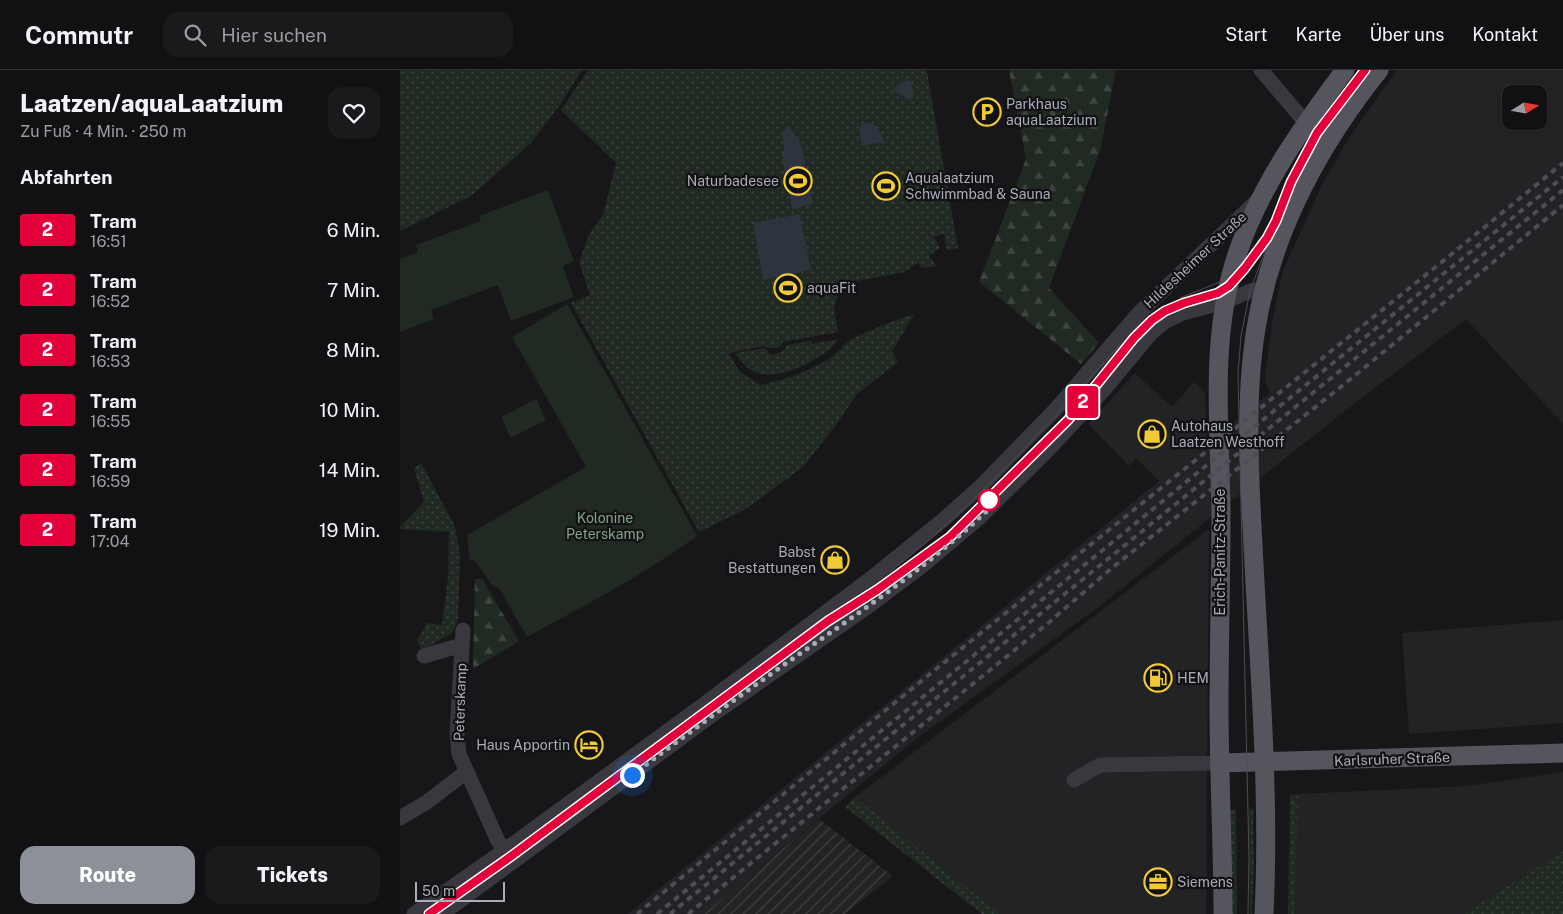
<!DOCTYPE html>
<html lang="de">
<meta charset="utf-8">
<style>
body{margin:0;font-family:"Public Sans",sans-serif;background:#1a1a1c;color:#f1f3f6;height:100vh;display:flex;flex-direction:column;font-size:19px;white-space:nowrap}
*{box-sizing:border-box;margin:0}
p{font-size:16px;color:#9c9da0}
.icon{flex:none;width:28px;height:28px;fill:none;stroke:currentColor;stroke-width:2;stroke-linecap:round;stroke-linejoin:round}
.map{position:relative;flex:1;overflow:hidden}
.drawer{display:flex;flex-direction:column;background:#111113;width:400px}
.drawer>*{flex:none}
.badge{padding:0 10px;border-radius:4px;font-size:18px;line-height:32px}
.needle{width:32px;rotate:79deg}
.controls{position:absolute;left:1102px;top:15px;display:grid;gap:10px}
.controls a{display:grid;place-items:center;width:45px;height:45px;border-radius:10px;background:#111113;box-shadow:0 2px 8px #0003,0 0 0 1px #303133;font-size:25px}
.scale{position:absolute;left:15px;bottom:12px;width:90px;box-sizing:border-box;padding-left:5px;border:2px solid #a9acb9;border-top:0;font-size:14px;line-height:18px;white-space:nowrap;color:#a9acb9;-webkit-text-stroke:4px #121214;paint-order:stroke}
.you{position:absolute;width:25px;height:25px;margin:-12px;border:4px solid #fff;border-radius:50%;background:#1a73e8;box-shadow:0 0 0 8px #1a73e833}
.map>.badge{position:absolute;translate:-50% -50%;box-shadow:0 0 0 2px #fff}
h2{padding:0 20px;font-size:19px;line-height:45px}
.round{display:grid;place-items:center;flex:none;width:52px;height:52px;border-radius:15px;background:#1a1a1c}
.overview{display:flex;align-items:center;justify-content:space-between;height:85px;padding:0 20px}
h1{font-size:24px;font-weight:800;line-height:38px}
.action{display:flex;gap:10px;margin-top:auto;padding:10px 20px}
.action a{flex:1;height:58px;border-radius:15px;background:#8c9099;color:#fff;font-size:20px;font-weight:800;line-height:58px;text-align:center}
.action a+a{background:#1a1a1c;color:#f1f3f6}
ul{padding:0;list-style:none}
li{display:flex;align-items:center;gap:15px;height:60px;padding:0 20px}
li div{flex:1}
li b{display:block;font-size:19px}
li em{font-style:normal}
li .badge{min-width:55px;font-weight:700;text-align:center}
header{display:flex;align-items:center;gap:30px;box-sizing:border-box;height:70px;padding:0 25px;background:#111113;border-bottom:1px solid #303133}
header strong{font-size:24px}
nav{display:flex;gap:28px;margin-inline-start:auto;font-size:18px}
.search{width:350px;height:45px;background:#1a1a1c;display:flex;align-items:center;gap:12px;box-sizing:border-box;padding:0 18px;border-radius:15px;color:#9c9da0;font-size:19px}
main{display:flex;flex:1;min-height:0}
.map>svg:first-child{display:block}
.built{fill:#232326;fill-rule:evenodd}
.industrial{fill:url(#industrial-furrows)}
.grass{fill:url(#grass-dots)}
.forest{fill:url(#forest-firs)}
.garden{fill:#212923}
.water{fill:#2d343d}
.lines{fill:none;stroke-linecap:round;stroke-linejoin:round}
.minor{stroke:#38383e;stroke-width:15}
.major{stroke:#54555d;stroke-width:19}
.tram{stroke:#4d4e55;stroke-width:1}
.rail{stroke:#4d4e55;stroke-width:4;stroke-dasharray:6 5;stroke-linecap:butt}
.line-casing{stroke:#fff;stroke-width:11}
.line{stroke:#e4003a;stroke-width:8}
.walk{stroke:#a9acb9;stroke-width:5;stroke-dasharray:0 9}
.stop-dot{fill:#fff;stroke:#e4003a;stroke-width:2.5}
.labels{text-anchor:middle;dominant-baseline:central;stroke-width:4.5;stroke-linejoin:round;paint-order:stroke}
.poi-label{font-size:14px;fill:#a9acb9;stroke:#121214;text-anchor:start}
.street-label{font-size:14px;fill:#a9acb9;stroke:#121214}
.park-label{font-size:14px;fill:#80a487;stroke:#121214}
</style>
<header>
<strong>Commutr</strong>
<div class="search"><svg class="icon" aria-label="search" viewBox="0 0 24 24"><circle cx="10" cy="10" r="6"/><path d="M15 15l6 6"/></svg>Hier suchen</div>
<nav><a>Start</a><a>Karte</a><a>Über uns</a><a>Kontakt</a></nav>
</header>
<main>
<section class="drawer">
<div class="overview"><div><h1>Laatzen/aquaLaatzium</h1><p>Zu Fuß · 4 Min. · 250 m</p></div><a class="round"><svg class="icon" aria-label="heart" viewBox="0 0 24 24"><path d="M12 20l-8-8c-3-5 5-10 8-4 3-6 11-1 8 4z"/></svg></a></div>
<h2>Abfahrten</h2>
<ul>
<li><span class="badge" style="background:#e4003a;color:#fff">2</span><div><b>Tram</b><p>16:51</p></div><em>6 Min.</em></li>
<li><span class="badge" style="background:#e4003a;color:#fff">2</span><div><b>Tram</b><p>16:52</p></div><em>7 Min.</em></li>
<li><span class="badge" style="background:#e4003a;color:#fff">2</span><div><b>Tram</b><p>16:53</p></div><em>8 Min.</em></li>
<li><span class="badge" style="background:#e4003a;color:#fff">2</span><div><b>Tram</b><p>16:55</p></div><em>10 Min.</em></li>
<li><span class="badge" style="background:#e4003a;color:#fff">2</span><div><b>Tram</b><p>16:59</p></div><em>14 Min.</em></li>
<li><span class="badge" style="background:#e4003a;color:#fff">2</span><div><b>Tram</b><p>17:04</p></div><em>19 Min.</em></li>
</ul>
<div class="action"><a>Route</a><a>Tickets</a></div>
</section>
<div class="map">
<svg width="1163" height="844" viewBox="0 0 1163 844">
<defs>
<pattern id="industrial-furrows" width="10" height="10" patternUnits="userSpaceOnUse" patternTransform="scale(1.25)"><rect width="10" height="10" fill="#232326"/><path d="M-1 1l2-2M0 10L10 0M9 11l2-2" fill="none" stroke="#404043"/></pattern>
<pattern id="grass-dots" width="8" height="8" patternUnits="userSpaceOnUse" patternTransform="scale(1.25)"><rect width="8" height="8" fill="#212923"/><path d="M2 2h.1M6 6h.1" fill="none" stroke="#3e4541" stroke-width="1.8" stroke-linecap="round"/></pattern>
<pattern id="forest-firs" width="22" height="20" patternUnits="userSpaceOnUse" patternTransform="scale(1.25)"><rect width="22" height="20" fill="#212923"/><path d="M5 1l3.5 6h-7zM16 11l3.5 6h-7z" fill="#3e4541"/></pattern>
</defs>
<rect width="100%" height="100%" fill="#171719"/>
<path class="built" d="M 997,0 L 1163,0 L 1163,354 L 1066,249 L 972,320 L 865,404 L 696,539 L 517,668 L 303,844 L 228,844 L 759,411 L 736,388 L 729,396 L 688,354 L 735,303 L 772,337 L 794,312 L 805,322 L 807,374 L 870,323 L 866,314 L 865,305 L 873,247 L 883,200 L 924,111 L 949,68 ZM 1111,24 L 1139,24 L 1139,51 L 1111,51 Z
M 809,459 L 806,844 L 600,844 L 455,727 Z
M 1163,550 L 1163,653 L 1009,664 L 1002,563 Z
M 1163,702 L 1163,781 L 1063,844 L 895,844 L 898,724 L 1067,716 Z"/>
<path class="industrial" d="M 419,749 L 493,806 L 445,844 L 303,844 Z"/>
<path class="grass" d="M 0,0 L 182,0 L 160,35 L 130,74 L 71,126 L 0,161 Z
M 188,0 L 526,0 L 527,2 L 558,178 L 547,180 L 544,164 L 534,167 L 540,178 L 529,186 L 536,196 L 522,198 L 518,193 L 504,202 L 441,214 L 434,238 L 438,262 L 383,272 L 380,276 L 376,278 L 370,278 L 364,276 L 329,283 L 339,301 L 360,315 C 387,310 409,301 432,287 C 439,282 445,273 452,269 C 472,259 493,251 514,244 L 492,282 L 498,292 L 457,324 L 436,355 L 403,397 L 344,440 L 299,462 L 171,233 L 190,225 L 179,192 L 189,164 L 203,145 L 216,93 L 161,40 Z
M 439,269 C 427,287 385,308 363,304 C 350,303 342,293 335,283 L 365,278 L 370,284 C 377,285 384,282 387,275 L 411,271 L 412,274 Z
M 21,393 L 55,456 L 60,484 L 58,548 L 54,560 L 49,565 L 22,580 L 17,571 L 27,553 L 42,555 L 48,507 L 49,462 L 0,459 L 0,457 L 24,432 L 14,398 Z
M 898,724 L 895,844 L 888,844 L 890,725 Z
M 455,727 L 600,844 L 582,844 L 445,737 Z
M 836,739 L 837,844 L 829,844 L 827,740 Z
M 849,739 L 853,739 L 854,794 L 852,844 L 850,844 Z
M 1163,781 L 1163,844 L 1063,844 Z"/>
<path class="forest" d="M 609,0 L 716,0 L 700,81 L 649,218 L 699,273 L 681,294 L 579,212 L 626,89 Z
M 75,509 L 82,509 L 119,571 L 73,599 Z"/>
<path class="garden" d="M 148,120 L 174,191 L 163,196 L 174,227 L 111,251 L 98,215 L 31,240 L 34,249 L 0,262 L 0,189 L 18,182 L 16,175 L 81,151 L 79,146 Z
M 167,234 L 297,466 C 244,505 185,535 127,567 L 99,518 L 93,516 L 75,491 L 70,490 L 67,465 L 186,397 L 112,267 Z
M 136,329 L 146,350 L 111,368 L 101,347 Z"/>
<path class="water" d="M 511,10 L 514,28 L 507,29 L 493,20 L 501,12 Z
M 462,53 C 476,52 481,60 484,72 L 462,76 L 459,59 Z
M 389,56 L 399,70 L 403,82 L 413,134 L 392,139 L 382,87 L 385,73 L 380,63 Z
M 400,144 L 411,200 L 363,210 L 353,153 Z"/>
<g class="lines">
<path class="minor" d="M 861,0 L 906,53
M 63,560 L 57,664 L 59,684 L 98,771 L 110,787
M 24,586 L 62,575
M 674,710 L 700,695 L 820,693
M 0,748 L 27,732 L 66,702
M 14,844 L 105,780 L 303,635 L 470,509 L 543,450 L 581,416 L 657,338 L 739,243 L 857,131
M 42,844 L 312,645 L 470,535 L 522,496 L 579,448 L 648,380 L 703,321 L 752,262 L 766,251 L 783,243 L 825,232 L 850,221 L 865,218"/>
<path class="major" d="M 820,693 L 1163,683
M 823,844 C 823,775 819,706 819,637 C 819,573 821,508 821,443 C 820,361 810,274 834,194 C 856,122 900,60 945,0
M 864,844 C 870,721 859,597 853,475 C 849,399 844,321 858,247 C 875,156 922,71 979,0"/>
<path class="tram" d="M 874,157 L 891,113 L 917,63 L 965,0
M 780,228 L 820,212 L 837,198
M 491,501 C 576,435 648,354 720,275
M 29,844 L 110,787 L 428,551 C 469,524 512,498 550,467 C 574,447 596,423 618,401 C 634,383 652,367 668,349 C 697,318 719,279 751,251 C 770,234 795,233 817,223 C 843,212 863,175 876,151
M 848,844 L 849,787 L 838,303 L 841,266 L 850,221 L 867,176"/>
<path class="rail" d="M 237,844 L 525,608 L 1048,187 L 1163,93
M 257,844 L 791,408 L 1163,107
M 270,844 L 1163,120
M 288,844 L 647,554 L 713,497 L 942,316 L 1163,135"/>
</g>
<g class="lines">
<g class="line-casing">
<path id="line" d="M 29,844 L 110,787 L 428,551 L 477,520 L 550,467 L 668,350 L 734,268 L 752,250 L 765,241 L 784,233 L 818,223 L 829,216 L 845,198 L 867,168 L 876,151 L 891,112 L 917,63 L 965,0"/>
</g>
<use href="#line" class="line"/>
<path class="walk" d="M 232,705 C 287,664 342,624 398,585 C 466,538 534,492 593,435 L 589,430"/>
</g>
<defs>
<g id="parking-ring" transform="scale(1.4375)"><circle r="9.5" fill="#121214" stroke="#f1cb37" stroke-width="1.5"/><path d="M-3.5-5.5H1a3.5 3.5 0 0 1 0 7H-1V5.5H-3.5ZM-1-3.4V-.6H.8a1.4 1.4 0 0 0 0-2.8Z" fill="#f1cb37"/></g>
<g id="stadium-ring" transform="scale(1.4375)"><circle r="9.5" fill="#121214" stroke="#f1cb37" stroke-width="1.5"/><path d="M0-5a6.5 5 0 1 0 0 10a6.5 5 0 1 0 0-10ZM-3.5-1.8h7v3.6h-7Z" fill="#f1cb37"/></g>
<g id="shop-ring" transform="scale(1.4375)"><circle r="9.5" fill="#121214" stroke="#f1cb37" stroke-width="1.5"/><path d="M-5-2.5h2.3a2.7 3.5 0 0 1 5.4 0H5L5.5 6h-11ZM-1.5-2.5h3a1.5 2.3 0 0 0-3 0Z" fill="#f1cb37"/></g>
<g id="fuel-ring" transform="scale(1.4375)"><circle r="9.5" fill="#121214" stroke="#f1cb37" stroke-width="1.5"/><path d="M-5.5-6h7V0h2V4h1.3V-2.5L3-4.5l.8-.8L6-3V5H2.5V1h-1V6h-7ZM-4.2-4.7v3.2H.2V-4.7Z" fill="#f1cb37"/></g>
<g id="hotel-ring" transform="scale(1.4375)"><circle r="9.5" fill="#121214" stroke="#f1cb37" stroke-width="1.5"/><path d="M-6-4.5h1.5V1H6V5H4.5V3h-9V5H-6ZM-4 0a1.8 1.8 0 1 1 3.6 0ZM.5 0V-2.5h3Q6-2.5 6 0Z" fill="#f1cb37"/></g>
<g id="office-ring" transform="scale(1.4375)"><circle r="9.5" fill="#121214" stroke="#f1cb37" stroke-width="1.5"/><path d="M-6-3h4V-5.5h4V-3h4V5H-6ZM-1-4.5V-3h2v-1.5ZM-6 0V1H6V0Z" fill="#f1cb37"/></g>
</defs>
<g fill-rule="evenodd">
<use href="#parking-ring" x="587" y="42"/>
<use href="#stadium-ring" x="398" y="111"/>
<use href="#stadium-ring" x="486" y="116"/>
<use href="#stadium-ring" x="388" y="218"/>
<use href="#shop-ring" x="752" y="364"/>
<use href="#shop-ring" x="435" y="490"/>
<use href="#fuel-ring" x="758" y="608"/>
<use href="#hotel-ring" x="189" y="675"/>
<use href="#office-ring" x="758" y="812"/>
</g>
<circle class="stop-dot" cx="589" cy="430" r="10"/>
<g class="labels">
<g class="poi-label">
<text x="606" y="34">Parkhaus<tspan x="606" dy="16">aquaLaatzium</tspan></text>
<text x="505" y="108">Aqualaatzium<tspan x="505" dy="16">Schwimmbad &amp; Sauna</tspan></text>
<text x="379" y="111" text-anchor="end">Naturbadesee</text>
<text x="407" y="218">aquaFit</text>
<text x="771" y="356">Autohaus<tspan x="771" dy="16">Laatzen Westhoff</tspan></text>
<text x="416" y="482" text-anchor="end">Babst<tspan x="416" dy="16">Bestattungen</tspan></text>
<text x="777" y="608">HEM</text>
<text x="170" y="675" text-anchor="end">Haus Apportin</text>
<text x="777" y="812">Siemens</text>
</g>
<g class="street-label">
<text transform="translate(795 190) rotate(-43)">Hildesheimer Straße</text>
<text transform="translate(820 482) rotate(-90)">Erich-Panitz-Straße</text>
<text transform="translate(60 632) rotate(-88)">Peterskamp</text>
<text transform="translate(992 689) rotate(-2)">Karlsruher Straße</text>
</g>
<g class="park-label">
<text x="205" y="448">Kolonine<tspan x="205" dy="16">Peterskamp</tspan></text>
</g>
</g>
</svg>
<div class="controls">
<a><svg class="needle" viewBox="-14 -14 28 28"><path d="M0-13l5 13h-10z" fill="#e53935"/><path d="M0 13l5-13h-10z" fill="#9c9da0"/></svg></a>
</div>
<div class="scale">50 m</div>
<div class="you" style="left:232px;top:705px"></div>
<b class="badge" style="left:683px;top:332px;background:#e4003a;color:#fff">2</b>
</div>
</main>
